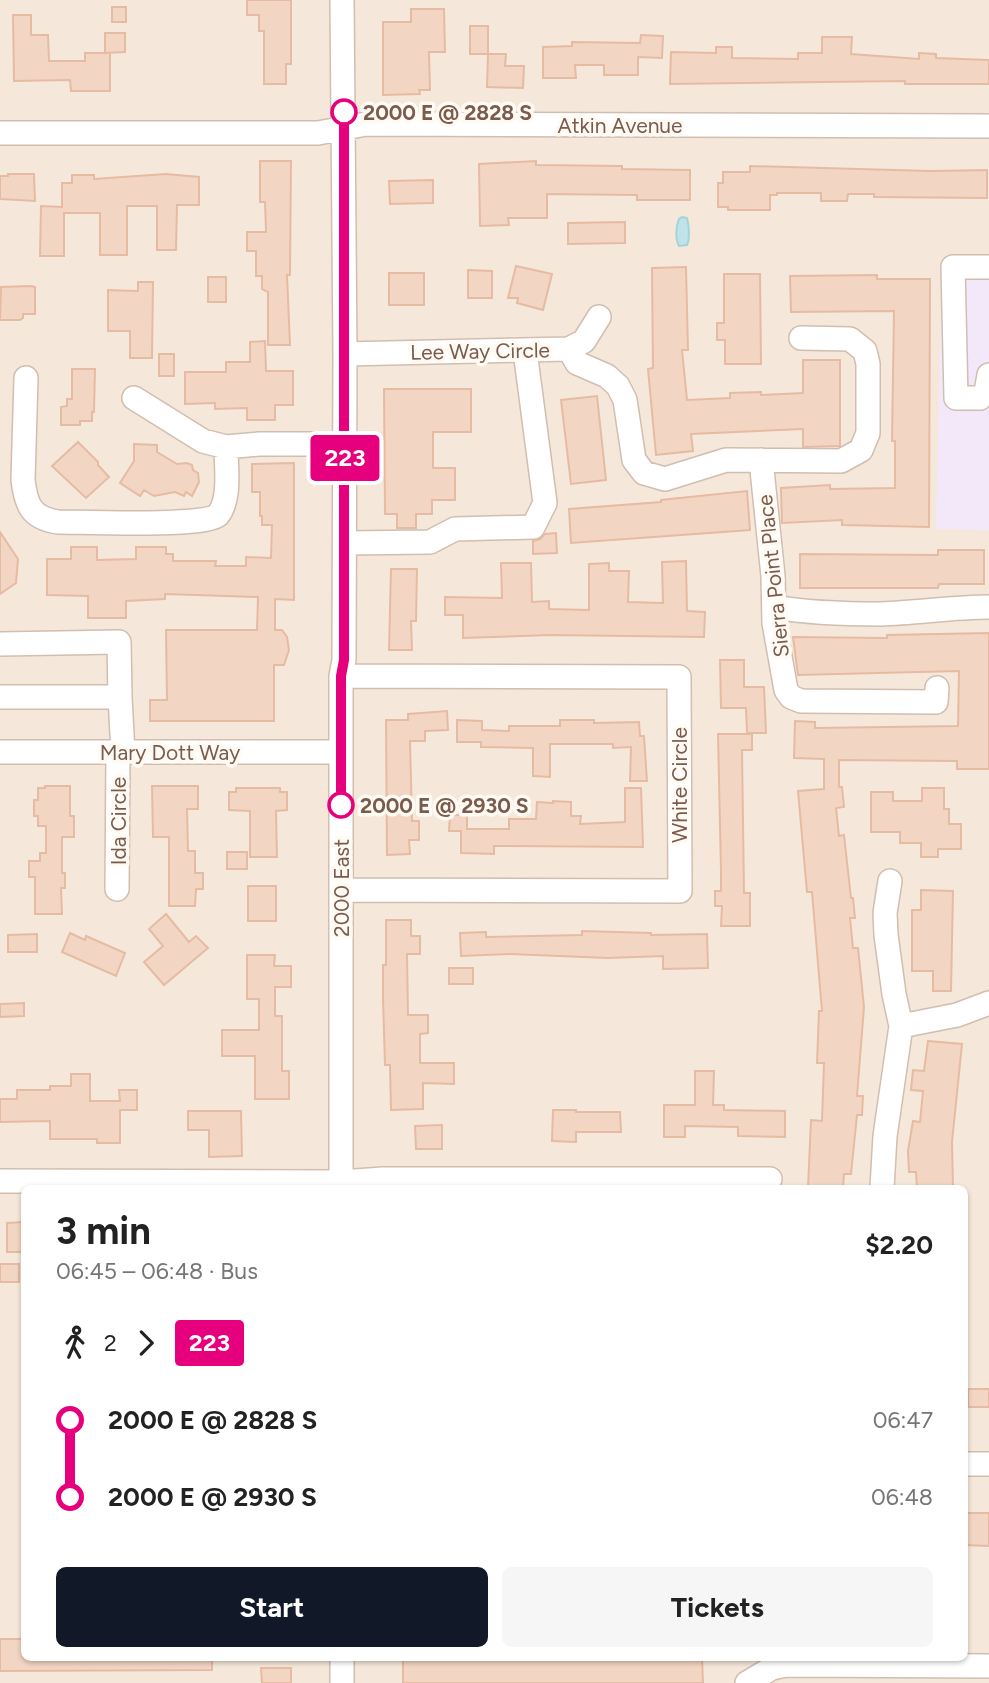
<!DOCTYPE html>
<meta charset="utf-8">
<style>
body{margin:0;font-family:Figtree,sans-serif;background:#f6f6f6;color:#222;height:100vh;display:flex;flex-direction:column;font-size:26px;white-space:nowrap}
*{box-sizing:border-box;margin:0}
p{font-size:23px;color:#767676}
.icon{flex:none;width:38px;height:38px;fill:none;stroke:currentColor;stroke-width:2;stroke-linecap:round;stroke-linejoin:round}
.map{position:relative;flex:1;overflow:hidden}
.panel{position:absolute;left:21px;top:1185px;width:947px;height:476px;display:flex;flex-direction:column;background:#fff;border-radius:10px;box-shadow:0 2px 5px #0004}
.panel>*{flex:none}
.badge{padding:0 14px;border-radius:5px;font-size:24px;line-height:46px}
.map>.badge{position:absolute;translate:-50% -50%;box-shadow:0 0 0 4px #fff}
.legs{display:flex;align-items:center;gap:10px;height:77px;padding:0 35px;font-size:23px}
.legs p{margin-inline-start:auto}
.overview{display:flex;align-items:center;justify-content:space-between;height:119px;padding:0 35px}
h1{font-size:38px;font-weight:700;line-height:52px}
.primary-button{display:flex;gap:14px;margin-top:auto;padding:14px 35px}
.primary-button a{flex:1;height:80px;border-radius:10px;background:#111827;color:#fff;font-size:28px;font-weight:700;line-height:80px;text-align:center}
.primary-button a+a{background:#f6f6f6;color:#222}
ul{padding:0 35px;list-style:none}
li{display:flex;align-items:center;gap:24px;height:77px;font-size:26px}
li i{display:grid;place-items:center;width:10px;height:100%;margin:0 9px;background:currentColor}
li i::after{content:'';width:18px;height:18px;margin:-9px;border:5px solid;border-radius:50%;background:#fff}
li p{margin-inline-start:auto}
li:first-child i{background:linear-gradient(#0000 50%,currentColor 0)}
li:last-child i{background:linear-gradient(currentColor 50%,#0000 0)}
.map>svg:first-child{display:block}
.residential{fill:#f5e8da;fill-rule:evenodd}
.education{fill:#f3e8fa}
.water{fill:#bfe3e8;stroke:#a5d3da;stroke-width:2}
.building{fill:#f3d5c3;stroke:#e6bba3;stroke-width:2}
.lines{fill:none;stroke-linecap:round;stroke-linejoin:round}
.minor-casing{stroke:#d1beb0;stroke-width:26}
.minor{stroke:#fff;stroke-width:23}
.line-1-casing{stroke:#fff;stroke-width:16}
.line-1{stroke:#e6007e;stroke-width:10}
.stop-1-dot{fill:#fff;stroke:#e6007e;stroke-width:3.5}
.labels{text-anchor:middle;dominant-baseline:central;stroke-width:7;stroke-linejoin:round;paint-order:stroke}
.stop-label{font-size:21px;font-weight:bold;fill:#7a5c4d;stroke:#fffaf3;text-anchor:start}
.street-label{font-size:21px;fill:#7a5c4d;stroke:#fffaf3}
</style>
<div class="map">
<svg width="989" height="1683" viewBox="0 0 989 1683">
<rect width="100%" height="100%" fill="#fdf6ec"/>
<path class="residential" d="M 0,0 L 989,0 L 989,1683 L 0,1683 ZM 24,1188 L 964,1188 L 964,1657 L 24,1657 Z"/>
<path class="education" d="M 942,261 L 989,261 L 989,530 L 936,529 Z"/>
<path class="water" d="M 682,217 L 687,218 C 689,225 690,239 687,245 L 679,246 C 675,239 676,226 679,219 Z"/>
<path class="building" d="M 247,0 L 291,0 L 291,64 L 286,64 L 286,84 L 264,84 L 264,31 L 259,31 L 259,15 L 247,15 Z
M 112,7 L 126,7 L 126,22 L 112,22 Z
M 411,9 L 444,9 L 445,52 L 429,52 L 430,90 L 419,90 L 420,94 L 383,95 L 383,22 L 411,22 Z
M 13,15 L 31,15 L 31,35 L 48,35 L 49,61 L 85,61 L 85,53 L 110,53 L 110,91 L 71,91 L 70,80 L 14,81 Z
M 470,26 L 488,26 L 488,54 L 470,54 Z
M 105,33 L 125,33 L 125,52 L 105,53 Z
M 641,35 L 663,36 L 662,58 L 638,57 L 638,75 L 604,75 L 604,65 L 575,65 L 576,78 L 543,78 L 543,47 L 572,46 L 572,42 L 640,43 Z
M 822,37 L 852,37 L 851,54 L 919,59 L 919,53 L 936,54 L 936,58 L 989,60 L 989,84 L 905,84 L 905,81 L 670,84 L 671,52 L 716,53 L 716,47 L 732,47 L 732,58 L 798,59 L 798,53 L 822,53 Z
M 488,54 L 506,54 L 505,66 L 524,66 L 523,88 L 487,87 Z
M 260,161 L 291,161 L 290,275 L 287,275 L 290,345 L 268,345 L 268,292 L 262,289 L 262,276 L 256,276 L 256,251 L 247,251 L 247,232 L 266,232 L 265,202 L 260,202 Z
M 536,161 L 536,165 L 622,166 L 622,169 L 690,170 L 690,200 L 637,200 L 637,195 L 547,194 L 547,218 L 508,218 L 509,225 L 480,226 L 479,164 Z
M 750,166 L 930,171 L 987,170 L 987,198 L 874,197 L 874,194 L 848,194 L 847,201 L 821,201 L 821,193 L 777,193 L 777,195 L 770,195 L 770,210 L 728,210 L 728,207 L 718,207 L 718,183 L 723,183 L 723,172 L 750,172 Z
M 8,174 L 34,174 L 35,201 L 0,199 L 0,176 L 8,176 Z
M 166,174 L 199,177 L 199,205 L 177,205 L 176,250 L 157,250 L 157,206 L 127,206 L 127,255 L 100,255 L 100,213 L 64,213 L 64,256 L 40,256 L 41,206 L 62,207 L 62,183 L 72,183 L 72,175 L 94,175 L 94,179 Z
M 433,180 L 433,203 L 390,204 L 389,181 Z
M 625,222 L 625,243 L 568,244 L 568,223 Z
M 516,266 L 552,274 L 543,310 L 517,303 L 518,298 L 508,298 Z
M 686,267 L 688,350 L 682,350 L 687,400 L 730,398 L 730,393 L 761,392 L 761,395 L 803,393 L 803,360 L 840,360 L 840,446 L 803,447 L 803,429 L 691,434 L 693,451 L 656,455 L 648,369 L 653,368 L 652,268 Z
M 468,270 L 492,271 L 492,298 L 468,298 Z
M 389,273 L 424,273 L 424,305 L 389,305 Z
M 724,274 L 760,274 L 761,364 L 725,364 L 725,340 L 717,340 L 717,323 L 724,323 Z
M 877,275 L 877,279 L 930,279 L 929,527 L 842,525 L 842,520 L 782,523 L 781,488 L 830,485 L 830,489 L 895,488 L 895,441 L 892,441 L 894,311 L 791,312 L 790,276 Z
M 208,277 L 226,277 L 226,302 L 208,302 Z
M 138,282 L 153,282 L 152,358 L 130,358 L 130,331 L 108,331 L 108,290 L 138,291 Z
M 31,286 L 35,287 L 35,314 L 23,314 L 23,318 L 20,320 L 0,320 L 1,287 Z
M 265,341 L 266,371 L 293,371 L 293,405 L 275,405 L 275,420 L 247,420 L 247,408 L 215,409 L 215,403 L 185,404 L 185,372 L 226,372 L 226,362 L 250,362 L 250,342 Z
M 159,354 L 174,354 L 174,376 L 159,376 Z
M 72,369 L 95,369 L 94,412 L 92,412 L 92,421 L 80,421 L 80,425 L 61,425 L 61,407 L 67,406 L 67,399 L 72,399 Z
M 384,389 L 471,389 L 471,432 L 433,432 L 433,468 L 455,468 L 455,500 L 432,500 L 432,514 L 416,514 L 416,528 L 397,528 L 397,514 L 385,514 Z
M 597,396 L 606,480 L 571,484 L 561,400 Z
M 78,442 L 98,462 L 98,465 L 109,477 L 86,498 L 52,466 Z
M 134,444 L 157,445 L 157,452 L 177,464 L 187,463 L 192,465 L 193,470 L 198,473 L 199,482 L 192,496 L 186,492 L 184,496 L 175,492 L 154,496 L 144,490 L 140,496 L 120,483 L 134,461 Z
M 294,463 L 294,600 L 275,599 L 275,630 L 282,630 L 287,637 L 289,650 L 284,665 L 274,665 L 274,721 L 150,721 L 150,700 L 167,700 L 166,630 L 257,630 L 258,597 L 165,594 L 165,599 L 126,601 L 126,618 L 88,618 L 88,596 L 47,595 L 47,559 L 71,559 L 71,547 L 97,547 L 97,560 L 136,559 L 136,547 L 166,547 L 166,554 L 173,554 L 173,561 L 216,561 L 215,566 L 246,566 L 246,557 L 271,558 L 272,525 L 262,525 L 262,516 L 260,516 L 260,492 L 252,492 L 252,464 Z
M 747,491 L 750,530 L 571,543 L 569,509 L 661,502 L 661,500 Z
M 0,532 L 18,559 L 16,583 L 0,594 Z
M 556,533 L 557,553 L 533,554 L 533,541 L 540,539 L 545,534 Z
M 938,550 L 984,550 L 984,584 L 939,584 L 938,588 L 800,588 L 800,554 L 938,555 Z
M 686,561 L 687,611 L 705,612 L 704,637 L 550,635 L 463,638 L 463,615 L 445,615 L 445,597 L 502,598 L 501,563 L 531,563 L 532,602 L 549,601 L 549,609 L 589,610 L 589,564 L 609,563 L 609,571 L 629,571 L 628,602 L 663,603 L 662,562 Z
M 391,569 L 417,569 L 416,621 L 411,621 L 412,650 L 389,650 Z
M 989,633 L 989,769 L 957,769 L 957,761 L 839,760 L 839,787 L 842,787 L 844,807 L 836,808 L 839,836 L 844,835 L 851,898 L 853,898 L 855,918 L 850,918 L 853,948 L 858,948 L 864,1007 L 857,1096 L 863,1096 L 862,1115 L 857,1115 L 851,1174 L 844,1174 L 843,1188 L 808,1188 L 811,1120 L 822,1121 L 824,1063 L 817,1063 L 819,1011 L 822,1011 L 812,892 L 807,892 L 798,791 L 824,789 L 824,759 L 794,758 L 795,721 L 815,722 L 815,728 L 958,726 L 959,671 L 798,675 L 793,637 L 887,638 L 887,635 Z
M 720,660 L 744,660 L 744,687 L 764,687 L 766,733 L 747,733 L 746,708 L 721,708 Z
M 447,711 L 448,730 L 425,731 L 425,741 L 410,741 L 412,821 L 419,821 L 419,840 L 409,840 L 410,854 L 387,855 L 386,720 L 408,720 L 408,714 Z
M 457,720 L 482,721 L 482,730 L 509,731 L 509,726 L 560,726 L 560,720 L 594,720 L 594,723 L 639,722 L 640,736 L 644,736 L 647,781 L 630,781 L 631,747 L 613,748 L 613,744 L 550,744 L 550,777 L 533,776 L 533,748 L 481,747 L 481,742 L 457,742 Z
M 718,734 L 752,734 L 752,750 L 742,750 L 744,893 L 750,893 L 750,926 L 721,926 L 722,906 L 715,906 L 715,891 L 721,891 L 721,871 Z
M 45,786 L 70,786 L 70,816 L 74,816 L 74,837 L 62,837 L 62,873 L 65,873 L 65,888 L 61,888 L 62,914 L 35,914 L 35,877 L 29,877 L 29,861 L 40,861 L 40,853 L 46,853 L 46,826 L 38,826 L 38,816 L 34,816 L 34,800 L 38,800 L 38,788 L 45,788 Z
M 152,786 L 198,786 L 198,809 L 187,809 L 188,851 L 195,851 L 195,873 L 203,873 L 203,889 L 196,889 L 195,906 L 169,906 L 169,837 L 153,837 Z
M 236,788 L 280,788 L 280,792 L 287,792 L 287,810 L 276,811 L 277,857 L 250,857 L 250,811 L 229,810 L 229,792 L 236,792 Z
M 625,788 L 641,788 L 643,847 L 494,846 L 494,854 L 461,853 L 461,831 L 449,831 L 450,815 L 467,815 L 467,829 L 509,829 L 509,819 L 536,819 L 537,802 L 553,803 L 553,801 L 571,802 L 571,816 L 581,816 L 580,824 L 625,822 Z
M 922,788 L 944,788 L 944,809 L 949,809 L 949,824 L 961,824 L 961,849 L 938,849 L 938,857 L 921,857 L 921,843 L 900,843 L 900,832 L 871,832 L 871,792 L 893,792 L 893,801 L 922,801 Z
M 227,852 L 247,852 L 247,869 L 227,869 Z
M 248,886 L 276,886 L 276,921 L 248,921 Z
M 921,890 L 953,891 L 951,991 L 933,991 L 933,971 L 912,971 L 912,910 L 921,910 Z
M 166,914 L 189,942 L 196,936 L 208,948 L 164,985 L 144,962 L 163,946 L 149,929 Z
M 386,920 L 411,920 L 411,936 L 420,936 L 420,954 L 407,954 L 408,1015 L 428,1015 L 428,1033 L 420,1034 L 420,1063 L 454,1063 L 454,1084 L 423,1083 L 423,1109 L 391,1110 L 390,1065 L 385,1065 L 383,999 L 383,965 L 386,965 Z
M 582,931 L 651,933 L 651,935 L 707,934 L 708,968 L 663,969 L 663,956 L 608,958 L 510,954 L 461,956 L 460,933 L 486,932 L 486,937 L 582,935 Z
M 70,933 L 85,940 L 86,936 L 125,953 L 116,976 L 62,952 Z
M 37,934 L 37,952 L 8,952 L 8,935 Z
M 247,955 L 275,955 L 274,966 L 291,966 L 291,987 L 275,987 L 275,1016 L 282,1016 L 282,1071 L 289,1071 L 289,1099 L 255,1099 L 255,1056 L 222,1056 L 222,1030 L 259,1030 L 259,999 L 247,999 Z
M 449,968 L 473,968 L 473,984 L 449,984 Z
M 24,1003 L 24,1016 L 0,1017 L 0,1004 Z
M 928,1041 L 962,1044 L 952,1142 L 953,1188 L 917,1188 L 916,1172 L 909,1172 L 908,1151 L 913,1121 L 920,1122 L 923,1091 L 911,1090 L 913,1070 L 924,1071 Z
M 695,1071 L 714,1071 L 713,1105 L 724,1105 L 724,1110 L 785,1111 L 785,1137 L 738,1136 L 738,1127 L 685,1126 L 685,1137 L 664,1137 L 664,1105 L 695,1105 Z
M 71,1074 L 90,1074 L 90,1101 L 120,1101 L 119,1090 L 137,1090 L 137,1110 L 120,1110 L 120,1143 L 97,1143 L 97,1139 L 50,1139 L 50,1121 L 0,1122 L 0,1099 L 17,1099 L 17,1090 L 50,1090 L 50,1086 L 71,1086 Z
M 553,1110 L 576,1110 L 576,1112 L 620,1112 L 621,1132 L 576,1132 L 576,1142 L 552,1141 Z
M 188,1111 L 241,1111 L 242,1156 L 209,1157 L 209,1130 L 188,1130 Z
M 442,1125 L 442,1149 L 416,1149 L 415,1126 Z
M 24,1222 L 24,1252 L 7,1252 L 7,1223 Z
M 0,1264 L 19,1264 L 19,1282 L 0,1282 Z
M 968,1389 L 989,1389 L 989,1407 L 968,1407 Z
M 964,1513 L 989,1513 L 989,1546 L 964,1545 Z
M 0,1639 L 24,1639 L 24,1657 L 212,1657 L 212,1670 L 0,1671 Z
M 403,1657 L 702,1657 L 703,1683 L 403,1683 Z
M 261,1668 L 291,1668 L 291,1683 L 262,1683 Z"/>
<g class="lines">
<g class="minor-casing">
<path id="minor" d="M 0,133 L 318,133 L 366,124 L 989,126
M 989,267 L 953,267 L 956,398 L 980,398 L 986,392 L 989,375
M 569,349 L 577,363 L 607,376 L 618,386 L 625,400 L 634,460 L 644,473 L 665,479 L 726,460 L 841,461 L 861,450 L 868,433 L 868,364 L 865,351 L 850,339 L 801,338
M 345,354 L 569,349 L 584,341 L 599,317
M 26,378 L 23,480 C 26,505 31,518 58,522 C 81,522 207,527 218,515 C 231,499 226,467 226,447
M 134,398 L 203,441 L 226,447 L 259,444 L 345,444
M 761,460 L 773,576 L 774,623 L 786,690 L 791,697 L 801,701 L 936,702 L 937,688
M 345,543 L 430,542 L 455,529 L 533,527 L 545,503 L 525,351
M 774,607 C 809,613 846,614 881,614 C 917,613 953,607 989,607
M 0,644 L 119,642 L 120,697 L 0,697
M 341,676 L 679,677 L 680,891 L 341,890
M 120,697 L 123,753
M 0,752 L 341,752
M 117,889 L 118,753
M 901,1026 L 957,1015 L 989,1003
M 0,1181 L 341,1182 L 383,1179 L 770,1179
M 341,1188 L 341,676 L 344,660 L 345,354 L 342,0
M 882,1188 L 885,1136 L 901,1026 L 894,994 L 886,935 L 885,913 L 890,881
M 964,1464 L 989,1464
M 342,1657 L 342,1683
M 747,1683 L 772,1668 L 786,1665 L 989,1666"/>
</g>
<use href="#minor" class="minor"/>
</g>
<g class="lines">
<g class="line-1-casing">
<path id="line-1" d="M 341,805 L 341,676 L 344,660 L 344,112"/>
</g>
<use href="#line-1" class="line-1"/>
</g>
<g class="stop-1-dot">
<circle cx="344" cy="112" r="12"/>
<circle cx="341" cy="805" r="12"/>
</g>
<g class="labels">
<g class="stop-label">
<text x="363" y="112">2000 E @ 2828 S</text>
<text x="360" y="805">2000 E @ 2930 S</text>
</g>
<g class="street-label">
<text x="620" y="125">Atkin Avenue</text>
<text transform="translate(480 351) rotate(-1)">Lee Way Circle</text>
<text transform="translate(773 576) rotate(-96)">Sierra Point Place</text>
<text x="170" y="752">Mary Dott Way</text>
<text transform="translate(679 785) rotate(-90)">White Circle</text>
<text transform="translate(118 821) rotate(-90)">Ida Circle</text>
<text transform="translate(341 888) rotate(-90)">2000 East</text>
</g>
</g>
</svg>
<b class="badge" style="left:345px;top:458px;background:#e6007e;color:#fff">223</b>
<section class="panel">
<div class="overview"><div><h1>3 min</h1><p>06:45 – 06:48 · Bus</p></div><b>$2.20</b></div>
<div class="legs"><svg class="icon" aria-label="walk" viewBox="0 0 24 24"><circle cx="13" cy="4" r="2"/><path d="M13 8l-2 6 4 7M11 14l-3 7M7 12l3-4h3l4 4"/></svg>2<svg class="icon" aria-label="forward" viewBox="0 0 24 24"><path d="M9 5l7 7-7 7"/></svg><b class="badge" style="background:#e6007e;color:#fff">223</b></div>
<ul>
<li><i style="color:#e6007e"></i><b>2000 E @ 2828 S</b><p>06:47</p></li>
<li><i style="color:#e6007e"></i><b>2000 E @ 2930 S</b><p>06:48</p></li>
</ul>
<div class="primary-button"><a>Start</a><a>Tickets</a></div>
</section>
</div>
